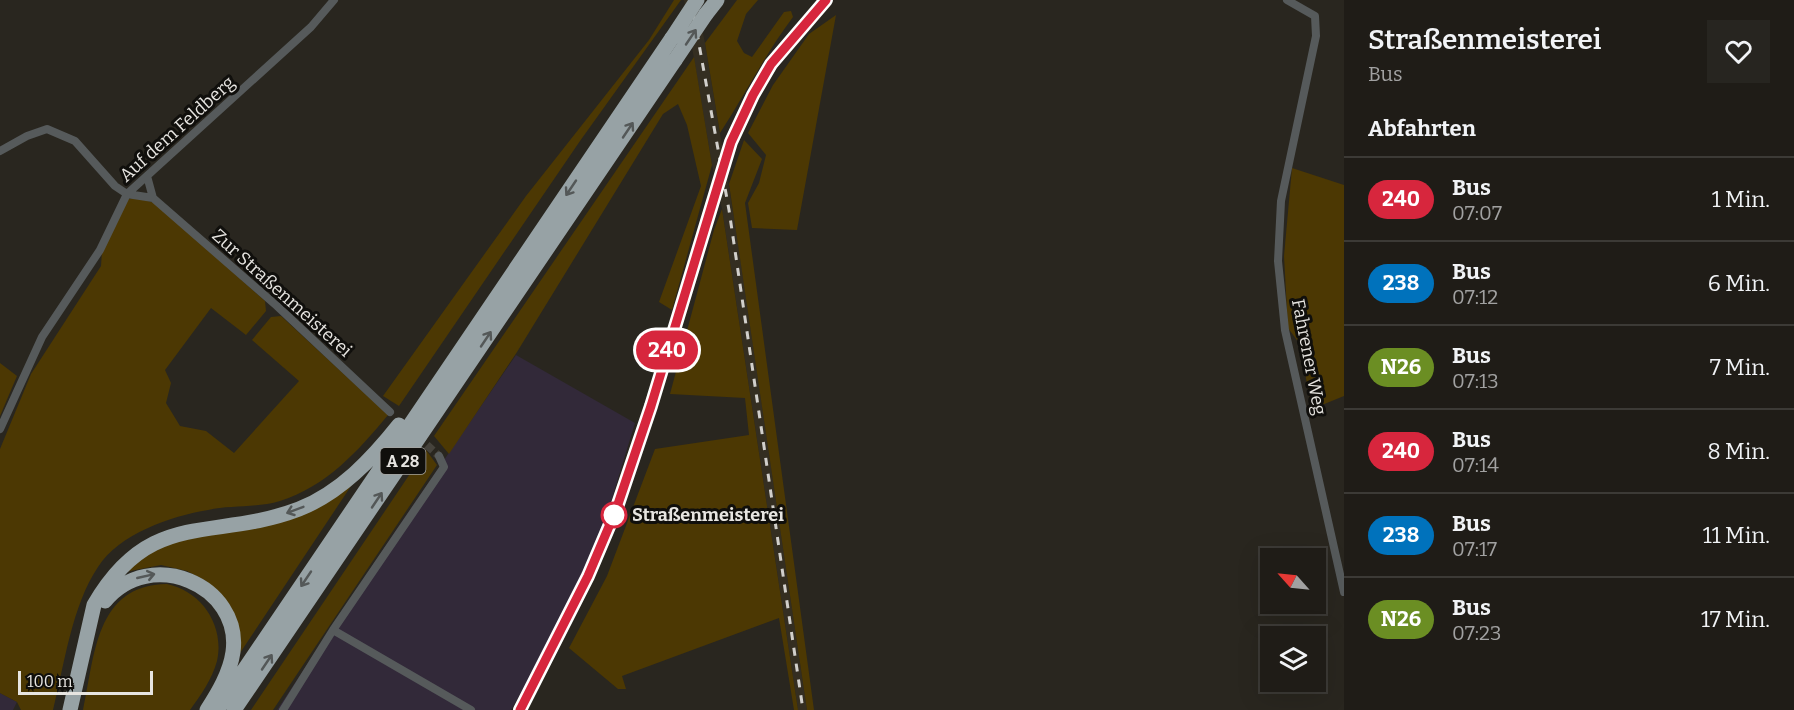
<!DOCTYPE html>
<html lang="de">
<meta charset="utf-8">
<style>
body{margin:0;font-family:Bitter,serif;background:#272520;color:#f1f3f6;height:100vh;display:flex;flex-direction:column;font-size:22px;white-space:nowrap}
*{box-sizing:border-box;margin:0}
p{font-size:20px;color:#a1a1a1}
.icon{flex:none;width:33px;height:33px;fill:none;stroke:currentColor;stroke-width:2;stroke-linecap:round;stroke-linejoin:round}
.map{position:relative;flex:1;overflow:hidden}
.sheet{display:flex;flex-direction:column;background:#1f1c17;width:450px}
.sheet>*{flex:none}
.badge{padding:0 12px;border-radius:20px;font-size:21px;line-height:39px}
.needle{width:39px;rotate:297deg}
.fabs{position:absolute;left:1260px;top:548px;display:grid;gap:12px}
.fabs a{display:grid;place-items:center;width:66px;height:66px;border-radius:0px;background:#1f1c17;box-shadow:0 6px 24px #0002,0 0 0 2px #3c3a36;font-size:30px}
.scale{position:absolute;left:18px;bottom:15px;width:135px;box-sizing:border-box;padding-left:6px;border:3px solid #e7e5e1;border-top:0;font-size:16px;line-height:21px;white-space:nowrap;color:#e7e5e1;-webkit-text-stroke:4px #100f0c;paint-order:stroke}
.map>.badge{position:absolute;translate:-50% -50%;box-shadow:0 0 0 3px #fff}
h2{padding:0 24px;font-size:22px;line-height:54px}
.round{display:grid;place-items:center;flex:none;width:63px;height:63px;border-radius:0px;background:#272520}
.head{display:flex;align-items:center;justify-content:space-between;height:102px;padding:0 24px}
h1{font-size:28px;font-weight:600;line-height:45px}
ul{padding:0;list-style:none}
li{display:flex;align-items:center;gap:18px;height:84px;padding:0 24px;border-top:2px solid #3c3a36}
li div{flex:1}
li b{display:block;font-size:22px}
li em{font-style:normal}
li .badge{min-width:66px;font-weight:700;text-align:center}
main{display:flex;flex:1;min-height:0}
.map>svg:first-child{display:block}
.commercial{fill:#322939}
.built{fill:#342e21}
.green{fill:#4c3803}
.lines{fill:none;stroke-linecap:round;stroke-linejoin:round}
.street-tunnel{stroke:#46433c;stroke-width:8;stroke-dasharray:8 4;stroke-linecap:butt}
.street{stroke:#565a5b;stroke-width:8}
.secondary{stroke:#707779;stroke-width:10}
.highway{stroke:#97a2a5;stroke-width:15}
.rail{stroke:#d1cfcb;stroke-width:3;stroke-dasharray:8 8;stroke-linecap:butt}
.secondary-bridge{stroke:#707779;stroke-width:10}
.highway-bridge{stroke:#97a2a5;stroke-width:15}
.oneway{stroke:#545858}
.line-casing{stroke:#fff;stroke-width:14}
.line{stroke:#d7263d;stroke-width:9}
.stop-dot{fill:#fff;stroke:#d7263d;stroke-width:3}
.labels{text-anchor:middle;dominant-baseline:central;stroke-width:6;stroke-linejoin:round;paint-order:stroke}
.shield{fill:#100f0c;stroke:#a6a5a1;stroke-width:1.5}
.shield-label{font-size:16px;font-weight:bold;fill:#e7e5e1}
.street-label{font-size:18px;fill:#e7e5e1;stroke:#100f0c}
.stop-label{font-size:18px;font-weight:bold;fill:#e7e5e1;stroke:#100f0c;text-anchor:start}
</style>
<main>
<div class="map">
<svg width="1344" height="710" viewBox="0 0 1344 710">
<rect width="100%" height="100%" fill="#29261f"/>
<path class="commercial" d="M 516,355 L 635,423 L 606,518 L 563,619 L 511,710 L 277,710 L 396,530 Z
M 0,693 L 17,702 L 13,710 L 0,710 Z"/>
<path class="built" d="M 684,0 L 696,0 L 705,43 L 736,229 L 807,710 L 798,710 L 722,209 L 712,165 Z"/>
<path class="green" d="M 674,0 L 681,0 L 580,141 L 399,406 L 383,396 L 526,196 L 649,40 Z
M 737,0 L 758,0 L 746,14 L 737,41 L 744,53 L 752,57 L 784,12 L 791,11 L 793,17 C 765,54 745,95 720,133 L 705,43 Z
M 836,15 L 797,230 L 752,228 L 748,203 L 759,183 L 766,155 L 748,133 L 773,85 L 809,34 Z
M 694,57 L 712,165 L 672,310 L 659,302 L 701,186 L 687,125 L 678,104 L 663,114 L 517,352 L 449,454 L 434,436 Z
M 744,140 L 762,159 L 745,203 L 814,710 L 807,710 L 729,184 Z
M 1292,168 L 1344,185 L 1344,396 L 1312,409 L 1299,343 L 1288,328 L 1284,256 Z
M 137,198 L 155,203 L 265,301 L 266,311 L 246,335 L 211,308 L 165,370 L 171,383 L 166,403 L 180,426 L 206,431 L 234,453 L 299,381 L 252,340 L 271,317 L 281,316 L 388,415 C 358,451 327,486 280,501 C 257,508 231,505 208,510 C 171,516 119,534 98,567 C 72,605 64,666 53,710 L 21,710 L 17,702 L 0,693 L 0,449 L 31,374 L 101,266 L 102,251 L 128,199 Z
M 722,209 L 798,710 L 794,710 L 779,618 L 622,676 L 626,689 L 618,689 L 569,648 L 607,576 L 655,449 L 749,435 L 745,398 L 670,394 L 714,230 Z
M 0,363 L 17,376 L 0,416 Z
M 426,450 L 437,465 L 273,710 L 251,710 Z
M 355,480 L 236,659 L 226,600 L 206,581 L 187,571 L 161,565 L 125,572 L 158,547 L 181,536 L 239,529 Z
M 167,584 C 201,591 225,625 217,661 C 212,679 201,695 190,710 L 83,710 C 95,656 95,585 167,584 Z"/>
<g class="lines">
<path class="street-tunnel" d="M 418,437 L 439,456"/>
<path class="street" d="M 1287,0 L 1315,16 L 1316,36 L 1281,201 L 1278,261 L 1285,330 L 1344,592
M 0,151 L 27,136 L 47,129 L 75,141 L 115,186 L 127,194 L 153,198 L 277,306 L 390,412
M 147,176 L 153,198
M 0,429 L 42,337 L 100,250 L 127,194 L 311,27 L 334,0
M 333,630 L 471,710
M 283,710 L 333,630 L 444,467 L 439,456"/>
<path class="secondary" d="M 731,142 C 754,88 785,41 827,0
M 520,710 C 556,646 588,580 615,512 C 654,413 680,308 710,206"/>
<path class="highway" d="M 706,14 L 717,0
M 105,601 C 150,546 242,585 233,652 C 230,673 218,693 207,710
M 70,710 L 94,605 C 151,507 213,542 299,509 C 340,493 372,459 399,425
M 217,710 L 672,38
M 234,710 L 675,60"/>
<path class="rail" d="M 691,0 L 729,210 L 803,710"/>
<path class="secondary-bridge" d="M 710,206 L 731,142"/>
<path class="highway-bridge" d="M 672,38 L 697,0
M 675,60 L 706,14"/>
</g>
<defs><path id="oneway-shaft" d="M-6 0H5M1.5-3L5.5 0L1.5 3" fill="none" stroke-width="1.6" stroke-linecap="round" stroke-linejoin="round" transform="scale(1.5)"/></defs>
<g class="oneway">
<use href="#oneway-shaft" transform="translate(691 37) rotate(-56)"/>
<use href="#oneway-shaft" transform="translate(628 130) rotate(-56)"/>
<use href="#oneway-shaft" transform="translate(571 188) rotate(124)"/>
<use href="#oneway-shaft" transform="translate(486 339) rotate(-56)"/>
<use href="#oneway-shaft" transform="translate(377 500) rotate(-56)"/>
<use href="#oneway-shaft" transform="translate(295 510) rotate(159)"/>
<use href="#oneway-shaft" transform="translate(146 576) rotate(-13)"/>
<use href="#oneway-shaft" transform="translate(306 579) rotate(124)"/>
<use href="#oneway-shaft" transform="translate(267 662) rotate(-56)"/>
</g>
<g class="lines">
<g class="line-casing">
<path id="line" d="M 520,710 L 588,576 L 616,510 L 651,406 L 731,142 L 753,95 L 771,64 L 826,0"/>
</g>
<use href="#line" class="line"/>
</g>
<circle class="stop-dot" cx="614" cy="515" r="12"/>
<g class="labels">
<rect class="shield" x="380.5" y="448" width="45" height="26" rx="4.5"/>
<g class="shield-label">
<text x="403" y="461">A 28</text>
</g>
<g class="street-label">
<text transform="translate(177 129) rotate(-42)">Auf dem Feldberg</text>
<text transform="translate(282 293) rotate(42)">Zur Straßenmeisterei</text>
<text transform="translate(1309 357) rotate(79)">Fahrener Weg</text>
</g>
<g class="stop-label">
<text x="632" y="515">Straßenmeisterei</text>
</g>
</g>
</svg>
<div class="fabs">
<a><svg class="needle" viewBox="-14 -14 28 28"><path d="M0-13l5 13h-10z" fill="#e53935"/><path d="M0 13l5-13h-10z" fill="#a1a1a1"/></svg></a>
<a><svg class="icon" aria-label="layers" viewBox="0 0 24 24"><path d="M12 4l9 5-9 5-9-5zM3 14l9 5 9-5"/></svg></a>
</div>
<div class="scale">100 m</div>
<b class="badge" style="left:667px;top:350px;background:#d7263d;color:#fff">240</b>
</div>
<section class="sheet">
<div class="head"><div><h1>Straßenmeisterei</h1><p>Bus</p></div><a class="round"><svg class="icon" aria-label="heart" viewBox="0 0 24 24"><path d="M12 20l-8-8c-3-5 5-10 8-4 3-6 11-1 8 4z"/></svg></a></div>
<h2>Abfahrten</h2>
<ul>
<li><span class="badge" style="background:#d7263d;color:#fff">240</span><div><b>Bus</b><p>07:07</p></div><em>1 Min.</em></li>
<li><span class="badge" style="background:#0072bc;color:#fff">238</span><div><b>Bus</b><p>07:12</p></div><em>6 Min.</em></li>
<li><span class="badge" style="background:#6b8e23;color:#fff">N26</span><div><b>Bus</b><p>07:13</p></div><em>7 Min.</em></li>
<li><span class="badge" style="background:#d7263d;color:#fff">240</span><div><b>Bus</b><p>07:14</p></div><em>8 Min.</em></li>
<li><span class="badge" style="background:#0072bc;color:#fff">238</span><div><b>Bus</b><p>07:17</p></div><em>11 Min.</em></li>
<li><span class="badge" style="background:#6b8e23;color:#fff">N26</span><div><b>Bus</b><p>07:23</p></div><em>17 Min.</em></li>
</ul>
</section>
</main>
